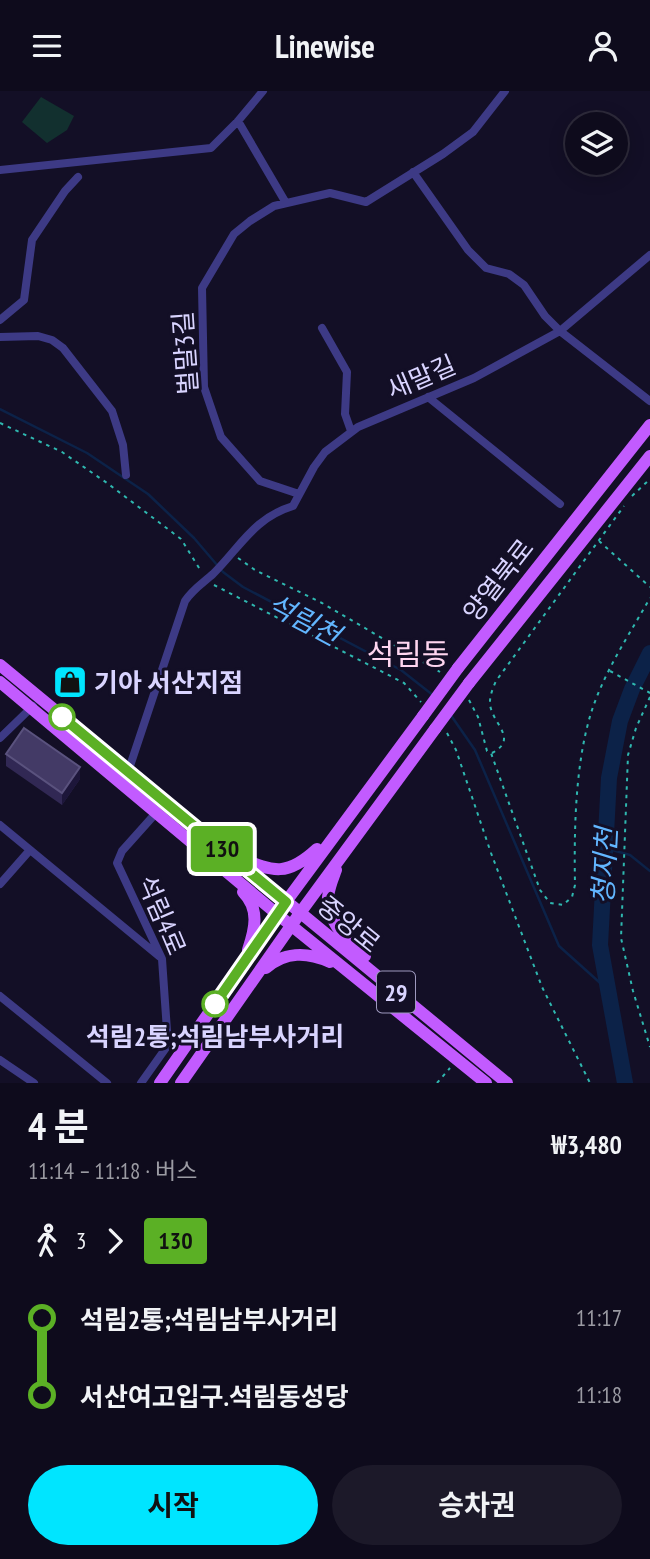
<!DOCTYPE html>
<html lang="ko">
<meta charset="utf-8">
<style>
body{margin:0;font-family:"PT Sans Narrow","Noto Sans KR",sans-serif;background:#1c1929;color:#f1f3f6;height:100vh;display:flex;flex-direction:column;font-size:26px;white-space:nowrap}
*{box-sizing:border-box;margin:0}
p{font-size:23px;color:#9b9ba3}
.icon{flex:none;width:38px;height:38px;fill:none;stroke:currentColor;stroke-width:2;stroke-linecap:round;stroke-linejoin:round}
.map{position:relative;height:992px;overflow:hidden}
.panel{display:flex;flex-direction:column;background:#0e0b1c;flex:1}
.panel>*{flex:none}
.badge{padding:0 14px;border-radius:5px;font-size:24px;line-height:46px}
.buttons{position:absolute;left:565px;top:21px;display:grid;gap:14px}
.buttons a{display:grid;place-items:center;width:63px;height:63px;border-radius:50%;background:#0e0b1c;box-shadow:0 4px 18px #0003,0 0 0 2px #2e2b3b;font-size:35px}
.map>.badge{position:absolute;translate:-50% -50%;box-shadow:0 0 0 4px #fff}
.legs{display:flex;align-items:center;gap:10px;height:77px;padding:0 28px;font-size:23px}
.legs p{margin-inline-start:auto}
.summary{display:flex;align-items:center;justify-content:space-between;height:119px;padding:0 28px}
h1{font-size:38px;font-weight:700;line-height:52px}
.button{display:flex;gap:14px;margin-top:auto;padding:14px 28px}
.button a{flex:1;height:80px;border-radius:42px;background:#00e5ff;color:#111;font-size:28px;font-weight:700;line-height:80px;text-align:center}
.button a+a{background:#1c1929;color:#f1f3f6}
ul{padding:0 28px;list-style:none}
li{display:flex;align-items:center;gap:24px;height:77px;font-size:26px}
li i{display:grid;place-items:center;width:10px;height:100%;margin:0 9px;background:currentColor}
li i::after{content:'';width:18px;height:18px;margin:-9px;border:5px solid;border-radius:50%;background:#0e0b1c}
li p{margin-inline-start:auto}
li:first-child i{background:linear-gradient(#0000 50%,currentColor 0)}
li:last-child i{background:linear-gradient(currentColor 50%,#0000 0)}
header{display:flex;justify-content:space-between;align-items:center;height:91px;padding:0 28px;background:#0e0b1c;font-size:32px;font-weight:700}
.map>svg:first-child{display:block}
.green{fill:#12302f}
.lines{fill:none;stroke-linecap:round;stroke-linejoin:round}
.stream{stroke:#0c2248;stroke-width:2.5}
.river{stroke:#0c2248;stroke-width:16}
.path{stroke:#2fb8b0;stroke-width:2;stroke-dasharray:3.5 5;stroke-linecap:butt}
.street{stroke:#3d3a85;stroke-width:8}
.primary{stroke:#c25bff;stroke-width:12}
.primary-bridge{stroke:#c25bff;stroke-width:12}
.wall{fill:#312854}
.shaded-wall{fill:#1d163a}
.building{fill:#433a66;stroke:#5a527e;stroke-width:2}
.line-1-casing{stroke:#fff;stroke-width:16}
.line-1{stroke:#5bb025;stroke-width:10}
.stop-1-dot{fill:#fff;stroke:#5bb025;stroke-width:3.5}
.labels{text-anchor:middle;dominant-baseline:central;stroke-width:6;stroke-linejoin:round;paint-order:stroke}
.shield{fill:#130f26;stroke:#9e99be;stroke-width:2}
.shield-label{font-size:24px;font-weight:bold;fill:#d9d4ff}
.street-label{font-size:26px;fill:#d9d4ff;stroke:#130f26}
.poi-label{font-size:26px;font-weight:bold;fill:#d9d4ff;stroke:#130f26;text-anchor:start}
.stop-label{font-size:26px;font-weight:bold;fill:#d9d4ff;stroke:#130f26}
.water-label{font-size:28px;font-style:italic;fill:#62b6ff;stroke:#130f26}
.quarter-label{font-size:30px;fill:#ffd6f0;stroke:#130f26}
</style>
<header><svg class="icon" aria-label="menu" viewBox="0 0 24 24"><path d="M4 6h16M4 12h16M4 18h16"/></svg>Linewise<svg class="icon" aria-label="person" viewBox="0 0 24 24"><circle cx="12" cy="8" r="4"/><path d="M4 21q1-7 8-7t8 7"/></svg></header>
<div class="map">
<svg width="650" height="992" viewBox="0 0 650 992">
<rect width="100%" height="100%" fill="#130f26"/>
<path class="green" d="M 41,6 L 74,25 L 67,39 L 47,52 L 22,31 Z"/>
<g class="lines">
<path class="stream" d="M 0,318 L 87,362 L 148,403 L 194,447 L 223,481 L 243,496 L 401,579 L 434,605
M 450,623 L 475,659 L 559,855 L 608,899
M 605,757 L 630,764 L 650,780"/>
<path class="river" d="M 625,992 L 600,854 L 609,687 L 620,630 L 632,598 L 650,562"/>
<path class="path" d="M 0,332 L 62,361 L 107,392 L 181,448 L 201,480
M 632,405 L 650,388
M 599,450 L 650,496
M 238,467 L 255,479 L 322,512 L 440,581
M 214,494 L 404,592 L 421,611
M 610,580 L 650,602
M 650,606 L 636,637 L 628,664 L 621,847 L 633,900 L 650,956
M 469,609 L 478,626 L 487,660 L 491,662 L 540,799 L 550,812 L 563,814 L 572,806 L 575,794 C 574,740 575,674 591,622 C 604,581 629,544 650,507
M 447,642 L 456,659 L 491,762 L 542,896 L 590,992
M 492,662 C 517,649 496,635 491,618 C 488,609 492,599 496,590 L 624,415
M 437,992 L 450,977"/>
<path class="street" d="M 238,30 L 286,112
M 0,79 L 211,57 L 238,30 L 263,0
M 413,81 L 468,159 L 486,177 L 509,183 L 524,194 L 545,225 L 560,240 L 650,310
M 0,229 L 24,209 L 32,149 L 65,100 L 78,86
M 322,237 L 347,281 L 345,323 L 351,340
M 0,246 L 38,245 L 52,249 L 63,257 L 112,320 L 123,354 L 126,384
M 428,306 L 560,413
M 299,403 L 260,390 L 221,346 L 204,296 L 202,197 L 234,143 L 250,130 L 274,115 L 330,102 L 366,111 L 443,63 L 473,41 L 505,0
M 0,647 L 33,615
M 128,681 L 185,510 C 193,498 203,492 213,483 C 241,455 254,427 293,415 L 314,376 L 325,361 L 358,336 L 474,287 L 560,240 L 650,164
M 0,734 L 160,866
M 0,793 L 30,759
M 0,905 L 107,992
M 0,969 L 34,992
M 141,992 L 168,954 L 162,868 L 117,772 L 122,760 L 156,722"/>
<path class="primary" d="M 0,574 L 507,992
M 458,577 L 650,334
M 0,591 L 277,823 L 486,992
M 469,592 L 650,365
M 239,766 C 274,782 288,785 317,758
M 336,779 C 333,787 329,796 328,806 C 326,829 349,852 365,865
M 243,801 C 260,818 255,838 248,859
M 266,877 C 286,860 307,861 330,871
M 160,992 L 288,808 L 423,625
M 181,992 L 300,822 L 435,638"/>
<path class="primary-bridge" d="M 423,625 L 458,577
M 435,638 L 469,592"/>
</g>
<path class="wall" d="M 6,663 L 80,688 L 62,714 L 6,675 Z"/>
<path class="shaded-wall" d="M 80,676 L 80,688 L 62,714 L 62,702 Z"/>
<path class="building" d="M 24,637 L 80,676 L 62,702 L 6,663 Z"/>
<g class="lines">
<g class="line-1-casing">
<path id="line-1" d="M 62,626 L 286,811 L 215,913"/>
</g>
<use href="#line-1" class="line-1"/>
</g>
<defs>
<g id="shop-square" transform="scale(1.75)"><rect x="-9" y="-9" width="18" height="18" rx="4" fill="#00e5ff" stroke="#130f26"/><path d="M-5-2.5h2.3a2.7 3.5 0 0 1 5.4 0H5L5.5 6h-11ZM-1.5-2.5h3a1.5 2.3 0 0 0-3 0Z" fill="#111"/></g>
</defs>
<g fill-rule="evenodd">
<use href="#shop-square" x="70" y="591"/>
</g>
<g class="stop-1-dot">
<circle cx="62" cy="626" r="12"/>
<circle cx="215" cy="913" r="12"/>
</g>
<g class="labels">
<rect class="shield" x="377" y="880.5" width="38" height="41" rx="5"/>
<g class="shield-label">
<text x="396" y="901">29</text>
</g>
<g class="street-label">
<text transform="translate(185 262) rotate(-94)">벌말3길</text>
<text transform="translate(421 286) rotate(-23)">새말길</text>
<text transform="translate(498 489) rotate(-52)">양열북로</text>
<text transform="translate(162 824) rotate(67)">석림4로</text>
<text transform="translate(349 833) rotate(39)">중앙로</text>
</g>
<g class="poi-label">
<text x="94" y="591">기아 서산지점</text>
</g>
<g class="stop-label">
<text x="215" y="945">석림2통;석림남부사거리</text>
</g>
<g class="water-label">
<text transform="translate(304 528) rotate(28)">석림천</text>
<text transform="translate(604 775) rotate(-87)">청지천</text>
</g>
<g class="quarter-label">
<text x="408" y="562">석림동</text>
</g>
</g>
</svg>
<div class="buttons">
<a><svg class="icon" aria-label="layers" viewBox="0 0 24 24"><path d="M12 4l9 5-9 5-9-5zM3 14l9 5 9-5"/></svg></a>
</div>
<b class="badge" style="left:222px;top:758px;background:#5bb025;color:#111">130</b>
</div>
<section class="panel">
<div class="summary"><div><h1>4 분</h1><p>11:14 – 11:18 · 버스</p></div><b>₩3,480</b></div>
<div class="legs"><svg class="icon" aria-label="walk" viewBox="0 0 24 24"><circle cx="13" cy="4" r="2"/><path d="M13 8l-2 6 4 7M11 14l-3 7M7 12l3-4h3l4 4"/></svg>3<svg class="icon" aria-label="forward" viewBox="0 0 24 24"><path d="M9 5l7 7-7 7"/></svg><b class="badge" style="background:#5bb025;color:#111">130</b></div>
<ul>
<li><i style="color:#5bb025"></i><b>석림2통;석림남부사거리</b><p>11:17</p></li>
<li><i style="color:#5bb025"></i><b>서산여고입구.석림동성당</b><p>11:18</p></li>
</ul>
<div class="button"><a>시작</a><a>승차권</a></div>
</section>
